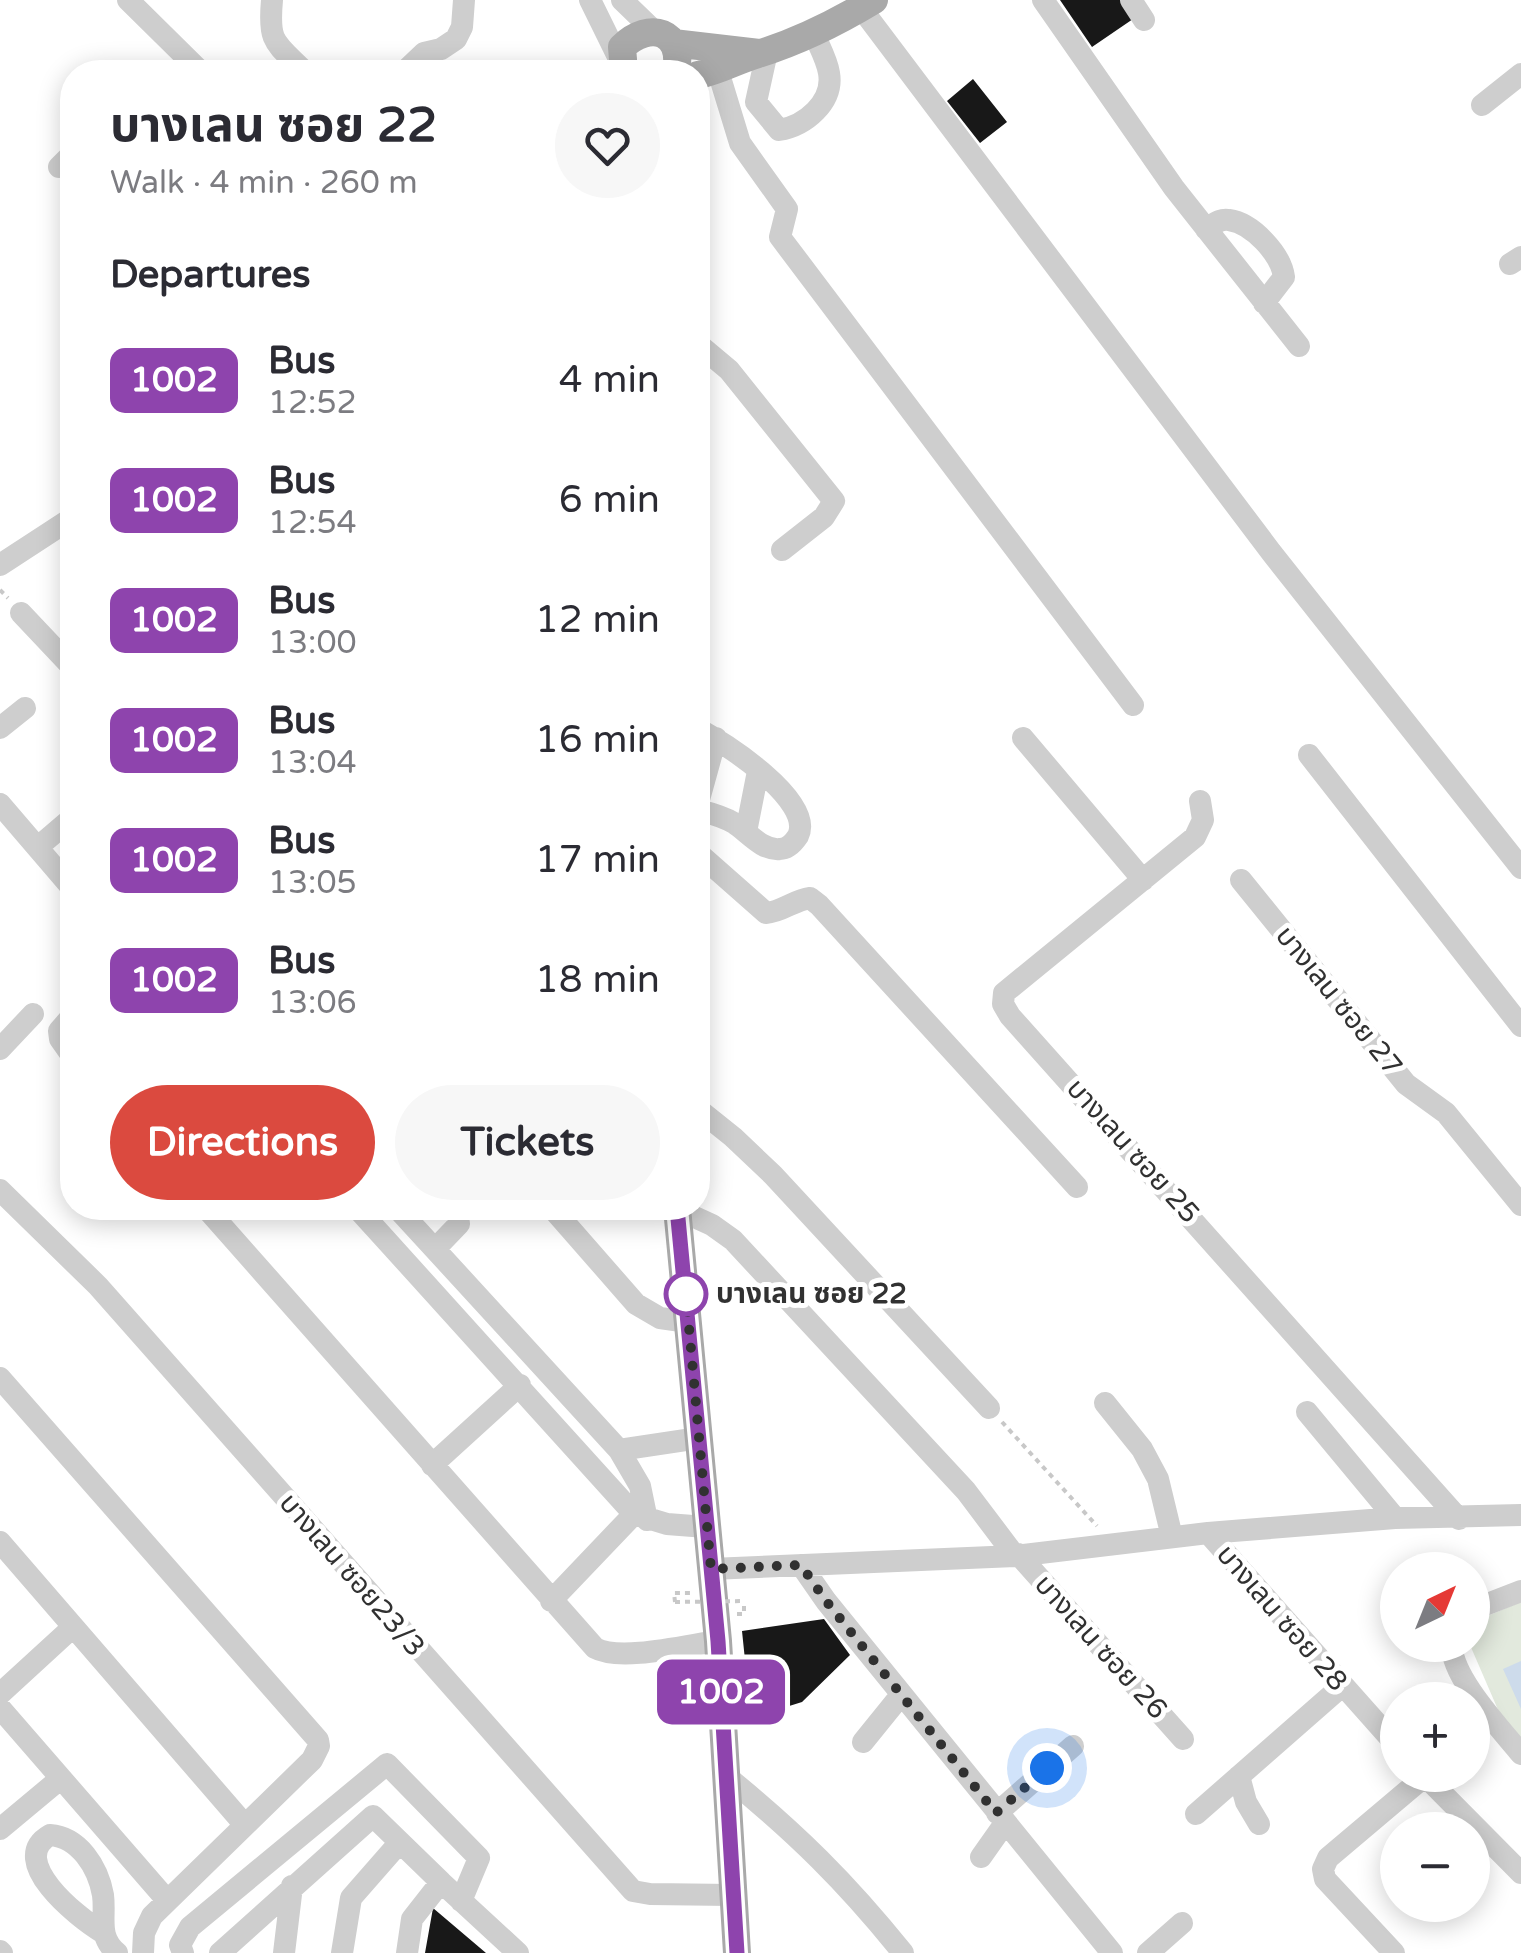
<!DOCTYPE html>
<meta charset="utf-8">
<style>
body{margin:0;font-family:"Varela Round","Noto Sans Thai",sans-serif;background:#f7f7f7;color:#2b2b33;height:100vh;display:flex;flex-direction:column;font-size:38px;white-space:nowrap}
*{box-sizing:border-box;margin:0}
p{font-size:32px;color:#7c7c81}
.icon{flex:none;width:55px;height:55px;fill:none;stroke:currentColor;stroke-width:2;stroke-linecap:round;stroke-linejoin:round}
.map{position:relative;flex:1;overflow:hidden}
.panel{position:absolute;left:60px;top:60px;width:650px;height:1160px;display:flex;flex-direction:column;background:#fff;border-radius:40px;box-shadow:0 5px 25px #0003}
.panel>*{flex:none}
.badge{padding:0 20px;border-radius:15px;font-size:35px;line-height:65px}
.needle{width:65px;rotate:43deg}
.controls{position:absolute;left:1380px;top:1552px;display:grid;gap:20px}
.controls a{display:grid;place-items:center;width:110px;height:110px;border-radius:50%;background:#fff;box-shadow:0 5px 25px #0003;font-size:50px}
.you{position:absolute;width:50px;height:50px;margin:-25px;border:8px solid #fff;border-radius:50%;background:#1a73e8;box-shadow:0 0 0 15px #1a73e833}
.map>.badge{position:absolute;translate:-50% -50%;box-shadow:0 0 0 5px #fff}
h2{padding:0 50px;font-size:38px;line-height:90px}
.round{display:grid;place-items:center;flex:none;width:105px;height:105px;border-radius:52px;background:#f7f7f7}
.overview{display:flex;align-items:center;justify-content:space-between;height:170px;padding:0 50px}
h1{font-size:48px;font-weight:700;line-height:75px}
.cta{display:flex;gap:20px;margin-top:auto;padding:20px 50px}
.cta a{flex:1;height:115px;border-radius:60px;background:#db4a3f;color:#fff;font-size:40px;font-weight:700;line-height:115px;text-align:center}
.cta a+a{background:#f7f7f7;color:#2b2b33}
ul{padding:0;list-style:none}
li{display:flex;align-items:center;gap:30px;height:120px;padding:0 50px}
li div{flex:1}
li b{display:block;font-size:38px}
li em{font-style:normal}
li .badge{min-width:110px;font-weight:700;text-align:center}
.map>svg:first-child{display:block}
.green{fill:#e2e9dd}
.water{fill:#cddbeb}
.building{fill:#181818}
.lines{fill:none;stroke-linecap:round;stroke-linejoin:round}
.path{stroke:#c8c8c8;stroke-width:4;stroke-dasharray:5 5;stroke-linecap:butt}
.minor{stroke:#cecece;stroke-width:22}
.major{stroke:#a9a9a9;stroke-width:28}
.path-bridge{stroke:#c8c8c8;stroke-width:4;stroke-dasharray:5 5;stroke-linecap:butt}
.line-casing{stroke:#fff;stroke-width:22}
.line{stroke:#8e44ad;stroke-width:15}
.walk{stroke:#313131;stroke-width:10;stroke-dasharray:0 18}
.stop-dot{fill:#fff;stroke:#8e44ad;stroke-width:5}
.labels{text-anchor:middle;dominant-baseline:central;stroke-width:10;stroke-linejoin:round;paint-order:stroke}
.street-label{font-size:28px;fill:#313131;stroke:#fff}
.stop-label{font-size:28px;font-weight:bold;fill:#313131;stroke:#fff;text-anchor:start}
</style>
<div class="map">
<svg width="1521" height="1953" viewBox="0 0 1521 1953">
<rect width="100%" height="100%" fill="#fff"/>
<path class="green" d="M 1521,1602 L 1521,1746 L 1515,1749 L 1470,1645 L 1472,1645 L 1473,1622 Z"/>
<path class="water" d="M 1521,1661 L 1521,1709 L 1503,1669 Z"/>
<path class="building" d="M 1060,0 L 1120,0 L 1133,19 L 1092,47 Z
M 973,79 L 1007,122 L 980,143 L 947,101 Z
M 824,1619 L 850,1655 L 802,1702 L 751,1718 L 742,1631 Z
M 433,1908 L 486,1953 L 425,1953 Z"/>
<g class="lines">
<path class="path" d="M 0,590 L 8,598
M 1002,1422 L 1097,1526
M 675,1602 L 674,1593 L 691,1593
M 737,1614 L 744,1614 L 744,1601"/>
<path class="minor" d="M 128,0 L 201,72
M 272,0 C 268,44 275,42 305,72
M 590,0 L 621,63
M 622,0 L 654,31
M 1043,0 L 1174,188 L 1299,346
M 1131,0 L 1144,20
M 861,8 L 1271,552 L 1521,868
M 767,52 L 756,102 L 779,130 C 805,126 834,102 829,73 C 827,60 819,46 814,34
M 718,71 L 740,143 L 787,209 L 780,237 L 1133,705
M 404,72 L 424,53 L 441,49 L 456,39 L 462,27 L 464,0
M 1482,105 L 1521,74
M 59,167 L 72,154
M 1206,229 C 1213,225 1220,218 1229,220 C 1252,223 1281,254 1284,277 L 1264,303
M 1510,264 L 1521,257
M 698,344 L 729,370 L 834,501 L 824,517 L 782,550
M 0,565 L 72,518
M 21,613 L 72,667
M 0,728 L 25,708
M 698,729 C 724,742 815,801 798,836 C 794,842 788,849 780,849 C 762,851 748,832 734,823 C 722,816 710,813 698,810
M 1023,738 L 1143,880
M 1309,755 L 1521,1026
M 1200,801 L 1203,820 L 1195,837 L 1004,993 L 1003,1004 L 1010,1016 L 1459,1519
M 698,803 L 716,738
M 0,804 L 72,888
M 746,832 L 758,771
M 38,847 L 72,818
M 698,853 L 766,913 C 782,912 794,900 810,898 L 819,905 L 1077,1187
M 1241,880 L 1406,1084 L 1446,1113 L 1521,1205
M 72,1016 L 59,1031 L 60,1039 L 72,1056
M 0,1049 L 33,1014
M 698,1109 L 733,1137 L 773,1175 L 989,1408
M 0,1190 L 98,1286 L 633,1891 L 650,1894 L 732,1895
M 206,1208 L 595,1648 C 620,1662 688,1645 718,1641
M 357,1208 L 634,1514 L 667,1524 L 706,1527
M 397,1208 L 619,1450 L 640,1486 L 647,1520
M 552,1208 L 636,1304 L 660,1318 L 688,1322
M 677,1209 L 712,1225 L 733,1240 L 966,1491 L 1015,1556
M 436,1248 L 459,1224 L 457,1208
M 0,1378 L 318,1740 L 319,1746 L 312,1760 L 152,1916 L 144,1933 L 143,1953
M 1105,1403 L 1142,1449 L 1158,1479 L 1172,1537
M 1307,1412 L 1395,1518
M 619,1450 L 699,1438
M 432,1465 L 520,1385
M 1208,1533 L 1398,1747
M 0,1542 L 244,1824
M 1018,1554 L 1183,1739
M 801,1565 L 826,1601 L 1112,1953
M 711,1569 L 1015,1556 L 1208,1533 L 1395,1518 L 1521,1515
M 551,1601 L 634,1514
M 1472,1610 L 1521,1591
M 1452,1645 C 1451,1677 1501,1729 1521,1754
M 0,1694 L 73,1627
M 0,1708 L 166,1899
M 863,1742 L 901,1695
M 1424,1775 L 1521,1873
M 726,1776 C 796,1833 846,1882 903,1953
M 1239,1776 L 1246,1802 L 1259,1824
M 997,1813 L 1073,1746
M 1196,1814 L 1342,1686
M 0,1829 L 60,1779
M 981,1857 L 1005,1823
M 102,1932 C 77,1917 6,1860 50,1835 C 79,1837 98,1867 103,1895 C 106,1918 97,1936 117,1953
M 0,1951 L 2,1953
M 183,1953 L 180,1945 L 190,1927 L 387,1764 L 479,1858 L 461,1901
M 220,1953 L 373,1816 L 441,1882
M 284,1953 L 292,1886
M 342,1953 L 351,1898 L 400,1842
M 407,1953 L 412,1919 L 441,1882 L 518,1953
M 1148,1953 L 1182,1923
M 1394,1953 L 1325,1879 L 1323,1869 L 1328,1858 L 1425,1776"/>
<path class="major" d="M 673,43 L 759,53
M 624,72 L 622,47 C 650,20 684,31 676,72
M 698,75 C 719,71 737,60 758,54 C 800,41 836,23 874,0
M 677,1208 L 718,1641 L 737,1953"/>
<path class="path-bridge" d="M 675,1602 L 744,1601"/>
</g>
<g class="lines">
<g class="line-casing">
<path id="line" d="M 677,1208 L 718,1641 L 737,1953"/>
</g>
<use href="#line" class="line"/>
<path class="walk" d="M 686,1294 L 711,1569 L 801,1565 L 826,1601 L 996,1813 L 1047,1768"/>
</g>
<circle class="stop-dot" cx="686" cy="1294" r="20"/>
<g class="labels">
<g class="street-label">
<text transform="translate(1339 1001) rotate(51)">บางเลน ซอย 27</text>
<text transform="translate(1133 1151) rotate(48)">บางเลน ซอย 25</text>
<text transform="translate(352 1575) rotate(49)">บางเลน ซอย23/3</text>
<text transform="translate(1282 1618) rotate(49)">บางเลน ซอย 28</text>
<text transform="translate(1101 1647) rotate(48)">บางเลน ซอย 26</text>
</g>
<g class="stop-label">
<text x="716" y="1294">บางเลน ซอย 22</text>
</g>
</g>
</svg>
<div class="controls">
<a><svg class="needle" viewBox="-14 -14 28 28"><path d="M0-13l5 13h-10z" fill="#e53935"/><path d="M0 13l5-13h-10z" fill="#7c7c81"/></svg></a>
<a>+</a>
<a>−</a>
</div>
<div class="you" style="left:1047px;top:1768px"></div>
<b class="badge" style="left:721px;top:1692px;background:#8e44ad;color:#fff">1002</b>
<section class="panel">
<div class="overview"><div><h1>บางเลน ซอย 22</h1><p>Walk · 4 min · 260 m</p></div><a class="round"><svg class="icon" aria-label="heart" viewBox="0 0 24 24"><path d="M12 20l-8-8c-3-5 5-10 8-4 3-6 11-1 8 4z"/></svg></a></div>
<h2>Departures</h2>
<ul>
<li><span class="badge" style="background:#8e44ad;color:#fff">1002</span><div><b>Bus</b><p>12:52</p></div><em>4 min</em></li>
<li><span class="badge" style="background:#8e44ad;color:#fff">1002</span><div><b>Bus</b><p>12:54</p></div><em>6 min</em></li>
<li><span class="badge" style="background:#8e44ad;color:#fff">1002</span><div><b>Bus</b><p>13:00</p></div><em>12 min</em></li>
<li><span class="badge" style="background:#8e44ad;color:#fff">1002</span><div><b>Bus</b><p>13:04</p></div><em>16 min</em></li>
<li><span class="badge" style="background:#8e44ad;color:#fff">1002</span><div><b>Bus</b><p>13:05</p></div><em>17 min</em></li>
<li><span class="badge" style="background:#8e44ad;color:#fff">1002</span><div><b>Bus</b><p>13:06</p></div><em>18 min</em></li>
</ul>
<div class="cta"><a>Directions</a><a>Tickets</a></div>
</section>
</div>
